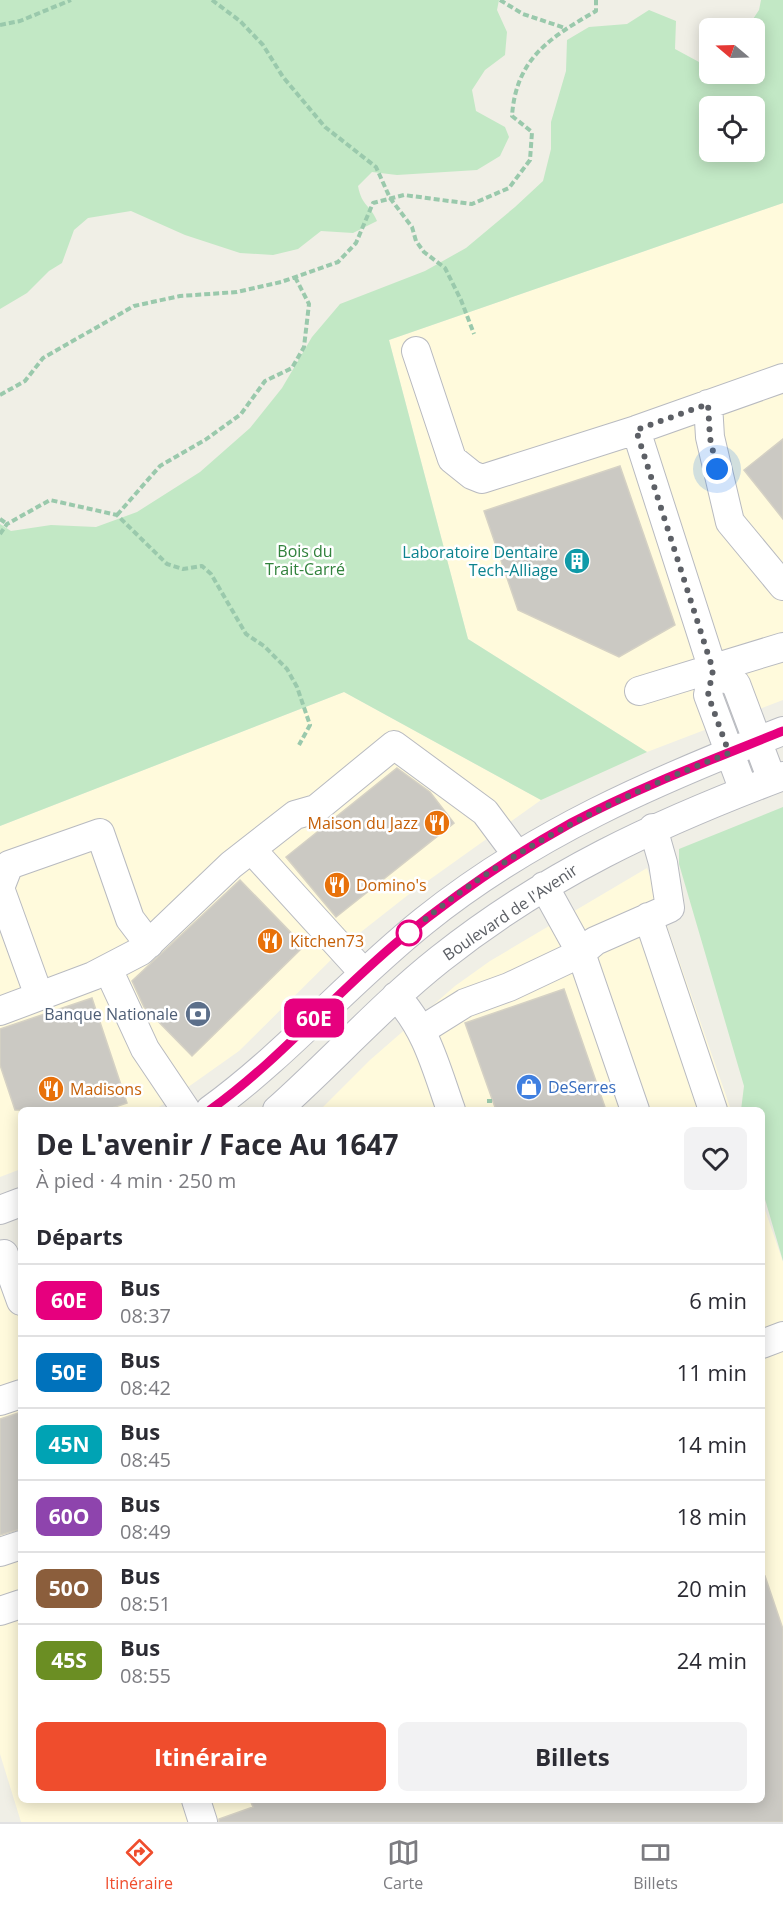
<!DOCTYPE html>
<html lang="fr">
<meta charset="utf-8">
<style>
body{margin:0;font-family:"Open Sans",sans-serif;background:#f2f2f3;color:#2b2b33;height:100vh;display:flex;flex-direction:column;font-size:22px;white-space:nowrap}
*{box-sizing:border-box;margin:0}
p{font-size:20px;color:#7c7c81}
.icon{flex:none;width:33px;height:33px;fill:none;stroke:currentColor;stroke-width:2;stroke-linecap:round;stroke-linejoin:round}
.map{position:relative;flex:1;overflow:hidden}
.drawer{position:absolute;left:18px;top:1107px;width:747px;height:696px;display:flex;flex-direction:column;background:#fff;border-radius:9px;box-shadow:0 3px 15px #0003}
.drawer>*{flex:none}
.badge{padding:0 12px;border-radius:9px;font-size:21px;line-height:39px}
.needle{width:39px;rotate:289deg}
.fabs{position:absolute;left:699px;top:18px;display:grid;gap:12px}
.fabs a{display:grid;place-items:center;width:66px;height:66px;border-radius:9px;background:#fff;box-shadow:0 3px 15px #0003;font-size:30px}
.you{position:absolute;width:30px;height:30px;margin:-15px;border:4px solid #fff;border-radius:50%;background:#1a73e8;box-shadow:0 0 0 9px #1a73e833}
.map>.badge{position:absolute;translate:-50% -50%;box-shadow:0 0 0 3px #fff}
h2{padding:0 18px;font-size:22px;line-height:54px}
.round{display:grid;place-items:center;flex:none;width:63px;height:63px;border-radius:9px;background:#f2f2f3}
.overview{display:flex;align-items:center;justify-content:space-between;height:102px;padding:0 18px}
h1{font-size:28px;font-weight:700;line-height:45px}
.cta{display:flex;gap:12px;margin-top:auto;padding:12px 18px}
.cta a{flex:1;height:69px;border-radius:9px;background:#ef4d2d;color:#fff;font-size:24px;font-weight:700;line-height:69px;text-align:center}
.cta a+a{background:#f2f2f3;color:#2b2b33}
ul{padding:0;list-style:none}
li{display:flex;align-items:center;gap:18px;height:72px;padding:0 18px;border-top:2px solid #e1e1e2}
li div{flex:1}
li b{display:block;font-size:22px}
li em{font-style:normal}
li .badge{min-width:66px;font-weight:700;text-align:center}
.tab-bar{display:flex;justify-content:space-around;align-items:center;height:84px;border-top:2px solid #e1e1e2;background:#fff;font-size:16px;color:#7c7c81}
.tab-bar a{display:grid;justify-items:center;gap:3px}
.tab-bar .current{color:#ef4d2d}
.map>svg:first-child{display:block}
.commercial{fill:#fffadc}
.green{fill:#c2e8c5;fill-rule:evenodd}
.building{fill:#cbc9c3;stroke:#d5d1c4;stroke-width:1.5}
.lines{fill:none;stroke-linecap:round;stroke-linejoin:round}
.minor-casing{stroke:#b8bac0;stroke-width:30}
.path{stroke:#9ac9ac;stroke-width:4;stroke-dasharray:6 3;stroke-linecap:butt}
.minor{stroke:#fff;stroke-width:28}
.line-casing{stroke:#fff;stroke-width:14}
.line{stroke:#e6007e;stroke-width:9}
.walk{stroke:#5d6066;stroke-width:6;stroke-dasharray:0 10.8}
.stop-dot{fill:#fff;stroke:#e6007e;stroke-width:3}
.labels{text-anchor:middle;dominant-baseline:central;stroke-width:5;stroke-linejoin:round;paint-order:stroke}
.park-label{font-size:16px;fill:#31823c;stroke:#fff}
.culture-label{font-size:16px;fill:#0d838f;stroke:#fff;text-anchor:end}
.food-label{font-size:16px;fill:#c56008;stroke:#fff;text-anchor:start}
.street-label{font-size:16px;fill:#5d6066;stroke:#fff}
.service-label{font-size:16px;fill:#4e5e75;stroke:#fff;text-anchor:end}
.shop-label{font-size:16px;fill:#366cbe;stroke:#fff;text-anchor:start}
</style>
<div class="map">
<svg width="783" height="1822" viewBox="0 0 783 1822">
<rect width="100%" height="100%" fill="#f0efe6"/>
<path class="commercial" d="M 783,203 L 783,700 L 647,752 L 468,639 L 389,340 Z
M 344,692 L 541,800 L 408,895 L 352,939 L 239,1051 L 167,1102 L 154,1110 L 21,1110 L 21,1169 L 0,1177 L 0,826 Z
M 647,868 L 731,1110 L 320,1110 L 370,1060 L 455,986 L 490,961 Z
M 762,1201 L 783,1262 L 783,1822 L 21,1822 L 0,1754 L 0,1285 L 21,1277 L 21,1800 L 762,1800 Z"/>
<path class="green" d="M 0,0 L 499,0 L 497,10 L 507,32 L 505,55 L 485,70 L 472,90 L 476,111 L 505,127 L 509,137 L 500,156 L 477,170 L 397,175 L 372,172 L 358,186 C 362,207 370,204 377,221 L 353,233 L 321,231 L 298,249 L 273,255 L 240,253 L 185,235 L 131,211 L 88,218 L 74,230 L 62,263 L 49,271 L 27,293 L 0,309 Z
M 761,0 L 783,0 L 783,203 L 389,340 L 468,639 L 647,752 L 541,800 L 344,692 L 0,826 L 0,524 L 11,531 L 51,525 L 96,527 L 137,512 L 200,472 L 250,428 L 282,388 L 312,337 L 340,304 L 425,271 L 466,248 L 515,207 L 543,181 L 551,149 L 551,122 L 566,71 L 567,40 L 589,27 L 627,24 L 649,10 L 676,21 L 675,49 L 699,62 L 709,57 L 710,74 L 754,74 L 754,28 L 747,28 L 759,10 ZM 754,106 L 754,152 L 710,152 L 710,106 Z
M 783,807 L 783,1261 L 762,1189 L 762,1110 L 741,1110 L 744,1086 L 679,864 L 679,849 Z"/>
<path class="building" d="M 783,439 L 783,519 L 744,470 Z
M 620,466 L 675,625 L 619,657 L 518,610 L 484,511 Z
M 397,768 L 430,792 L 454,823 L 336,917 L 286,857 Z
M 240,880 L 304,946 L 192,1056 L 144,1007 L 132,981 Z
M 564,989 L 606,1110 L 496,1110 L 465,1023 Z
M 92,998 L 127,1103 L 106,1110 L 15,1110 L 0,1065 L 0,1029 Z
M 21,1412 L 21,1529 L 0,1535 L 0,1419 Z
M 765,1576 L 783,1629 L 783,1822 L 219,1822 L 219,1819 L 253,1807 L 250,1800 L 762,1800 L 762,1577 Z"/>
<g class="lines">
<g class="minor-casing">
<path id="minor" d="M 416,351 L 452,459 L 472,475 L 482,479 L 636,430 L 783,378
M 708,404 L 710,437 L 730,522 L 783,586
M 636,430 L 713,670
M 639,691 L 783,647
M 744,791 L 708,695 L 713,670 L 736,684 L 772,780
M 252,850 L 363,972
M 544,886 L 581,953 L 635,1110
M 648,917 L 713,1110
M 108,969 L 145,1049 L 186,1110
M 39,996 L 0,888 L 9,865 L 100,833 L 130,919 L 149,944
M 396,996 C 427,1029 436,1068 451,1110
M 0,1011 L 93,976 L 141,951 L 231,865 L 295,815 L 316,809 L 394,745 L 485,812 L 517,855
M 422,1030 L 465,1003 L 509,987 L 581,953 L 595,941 L 670,908 L 663,863 L 653,828
M 210,1110 C 287,1054 349,981 424,921 C 532,834 655,781 783,731
M 277,1110 C 332,1061 382,1005 440,959 C 547,874 656,824 783,776
M 0,1210 L 21,1202
M 4,1254 L 21,1301
M 762,1344 L 783,1336
M 0,1401 L 21,1394
M 0,1552 L 21,1545
M 0,1611 L 21,1604
M 196,1800 L 203,1822"/>
</g>
<path class="path" d="M 212,0 L 240,21 L 263,45 L 283,77 L 325,127 L 376,167 L 390,198 L 412,227 L 416,241 L 424,252 L 445,268 L 461,300 L 474,334
M 500,0 L 523,14 L 565,28
M 0,25 L 20,21 L 71,0
M 0,395 L 25,381 L 43,358 L 134,306 L 180,296 L 237,292 L 281,282 L 338,262 L 356,243 L 373,203 L 404,195 L 472,204 L 509,188 L 530,160 L 532,132 L 512,116 C 516,59 549,38 596,11 L 596,0
M 117,515 L 160,466 L 205,440 L 241,414 L 265,381 L 292,368 L 304,347 L 309,304 L 295,277
M 0,519 L 7,524
M 0,534 L 7,524 L 50,500 L 117,515 L 167,564 L 183,569 L 202,566 L 211,574 L 246,634 L 264,646 L 287,669 L 297,687 L 310,725 L 299,745
M 487,1101 L 492,1101"/>
<use href="#minor" class="minor"/>
</g>
<g class="lines">
<g class="line-casing">
<path id="line" d="M 210,1110 C 280,1060 336,992 402,938 C 455,895 511,856 571,823 C 639,787 711,760 783,731"/>
</g>
<use href="#line" class="line"/>
<path class="walk" d="M 409,933 C 502,852 615,798 729,753 L 708,695 L 713,670 L 636,430 L 708,404 L 710,438 L 717,469"/>
</g>
<defs>
<g id="building-disc" transform="scale(1.35)"><circle r="9.5" fill="#0f9aa8" stroke="#fff"/><path d="M-4-6H4V6H1V3H-1V6H-4ZM-2.5-4.3h1.7v1.8h-1.7ZM.8-4.3h1.7v1.8H.8ZM-2.5-1h1.7V.8h-1.7ZM.8-1h1.7V.8H.8Z" fill="#fff"/></g>
<g id="restaurant-disc" transform="scale(1.35)"><circle r="9.5" fill="#e8710a" stroke="#fff"/><path d="M-5-6h1v4h1v-4h1v4h1v-4h1v5L-1.5 .5V6h-2V.5L-5-1ZM5-6V6H3V1.5H1.5Q1.5-4 5-6Z" fill="#fff"/></g>
<g id="bank-disc" transform="scale(1.35)"><circle r="9.5" fill="#5c6f8a" stroke="#fff"/><path d="M-6-4H6V4H-6ZM0-2.3a2.3 2.3 0 1 0 0 4.6a2.3 2.3 0 1 0 0-4.6Z" fill="#fff"/></g>
<g id="shop-disc" transform="scale(1.35)"><circle r="9.5" fill="#3f7fe0" stroke="#fff"/><path d="M-5-2.5h2.3a2.7 3.5 0 0 1 5.4 0H5L5.5 6h-11ZM-1.5-2.5h3a1.5 2.3 0 0 0-3 0Z" fill="#fff"/></g>
</defs>
<g fill-rule="evenodd">
<use href="#building-disc" x="577" y="561"/>
<use href="#restaurant-disc" x="437" y="823"/>
<use href="#restaurant-disc" x="337" y="885"/>
<use href="#restaurant-disc" x="270" y="941"/>
<use href="#bank-disc" x="198" y="1014"/>
<use href="#shop-disc" x="529" y="1087"/>
<use href="#restaurant-disc" x="51" y="1089"/>
</g>
<circle class="stop-dot" cx="409" cy="933" r="12"/>
<g class="labels">
<g class="park-label">
<text x="305" y="551">Bois du<tspan x="305" dy="18">Trait-Carré</tspan></text>
</g>
<g class="culture-label">
<text x="558" y="552">Laboratoire Dentaire<tspan x="558" dy="18">Tech-Alliage</tspan></text>
</g>
<g class="food-label">
<text x="418" y="823" text-anchor="end">Maison du Jazz</text>
<text x="356" y="885">Domino's</text>
<text x="290" y="941">Kitchen73</text>
<text x="70" y="1089">Madisons</text>
</g>
<g class="street-label">
<text transform="translate(510 912) rotate(-34)">Boulevard de l'Avenir</text>
</g>
<g class="service-label">
<text x="178" y="1014">Banque Nationale</text>
</g>
<g class="shop-label">
<text x="548" y="1087">DeSerres</text>
</g>
</g>
</svg>
<div class="fabs">
<a><svg class="needle" viewBox="-14 -14 28 28"><path d="M0-13l5 13h-10z" fill="#e53935"/><path d="M0 13l5-13h-10z" fill="#7c7c81"/></svg></a>
<a><svg class="icon" aria-label="locate" viewBox="0 0 24 24"><circle cx="12" cy="12" r="6"/><path d="M12 2v4M12 18v4M2 12h4M18 12h4"/></svg></a>
</div>
<div class="you" style="left:717px;top:469px"></div>
<b class="badge" style="left:314px;top:1018px;background:#e6007e;color:#fff">60E</b>
<section class="drawer">
<div class="overview"><div><h1>De L'avenir / Face Au 1647</h1><p>À pied · 4 min · 250 m</p></div><a class="round"><svg class="icon" aria-label="heart" viewBox="0 0 24 24"><path d="M12 20l-8-8c-3-5 5-10 8-4 3-6 11-1 8 4z"/></svg></a></div>
<h2>Départs</h2>
<ul>
<li><span class="badge" style="background:#e6007e;color:#fff">60E</span><div><b>Bus</b><p>08:37</p></div><em>6 min</em></li>
<li><span class="badge" style="background:#0072bc;color:#fff">50E</span><div><b>Bus</b><p>08:42</p></div><em>11 min</em></li>
<li><span class="badge" style="background:#00a3b4;color:#fff">45N</span><div><b>Bus</b><p>08:45</p></div><em>14 min</em></li>
<li><span class="badge" style="background:#8e44ad;color:#fff">60O</span><div><b>Bus</b><p>08:49</p></div><em>18 min</em></li>
<li><span class="badge" style="background:#8b5e3c;color:#fff">50O</span><div><b>Bus</b><p>08:51</p></div><em>20 min</em></li>
<li><span class="badge" style="background:#6b8e23;color:#fff">45S</span><div><b>Bus</b><p>08:55</p></div><em>24 min</em></li>
</ul>
<div class="cta"><a>Itinéraire</a><a>Billets</a></div>
</section>
</div>
<nav class="tab-bar">
<a class="current"><svg class="icon" aria-label="directions" viewBox="0 0 24 24"><path d="M12 3l9 9-9 9-9-9zM9 14v-3h6M13 9l2 2-2 2"/></svg>Itinéraire</a>
<a><svg class="icon" aria-label="map" viewBox="0 0 24 24"><path d="M3 6l6-2 6 2 6-2v14l-6 2-6-2-6 2zM9 4v14M15 6v14"/></svg>Carte</a>
<a><svg class="icon" aria-label="tickets" viewBox="0 0 24 24"><path d="M3 7h18v10H3zM15 7v10"/></svg>Billets</a>
</nav>
